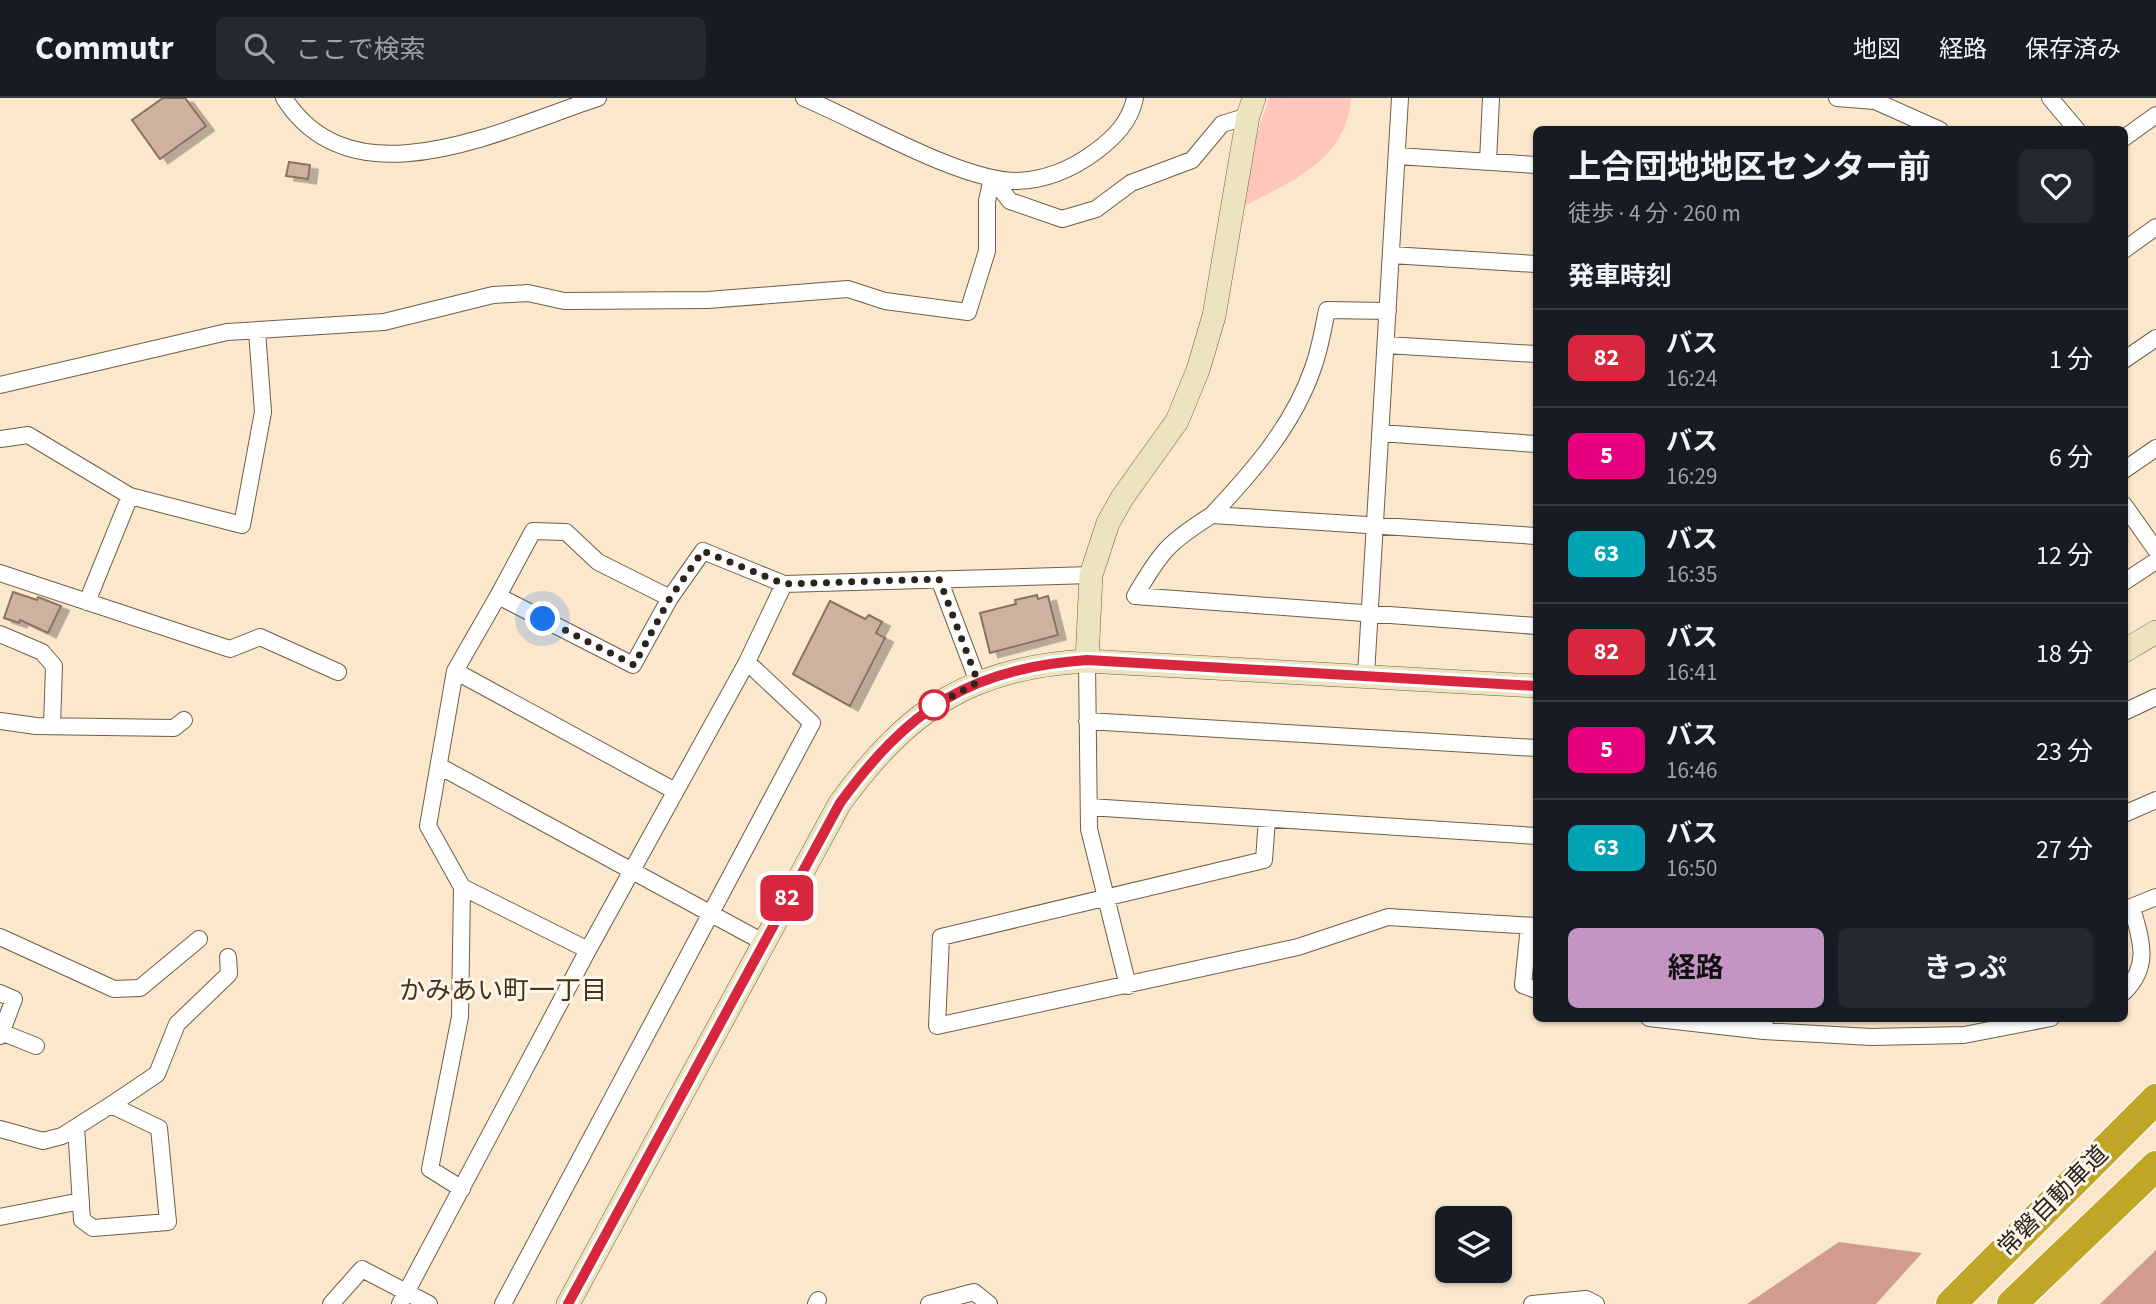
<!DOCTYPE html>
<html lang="ja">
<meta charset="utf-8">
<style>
body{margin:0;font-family:"Source Sans 3","Noto Sans JP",sans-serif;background:#242831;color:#f1f3f6;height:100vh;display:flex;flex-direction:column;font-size:26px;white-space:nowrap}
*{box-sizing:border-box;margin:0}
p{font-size:23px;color:#9ea1a6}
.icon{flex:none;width:38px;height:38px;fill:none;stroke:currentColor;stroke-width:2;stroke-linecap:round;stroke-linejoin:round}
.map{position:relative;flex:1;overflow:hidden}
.sheet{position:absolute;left:1533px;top:28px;width:595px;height:896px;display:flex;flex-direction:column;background:#171b24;border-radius:10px;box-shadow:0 2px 5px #0004}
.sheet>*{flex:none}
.badge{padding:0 14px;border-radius:10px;font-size:24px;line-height:46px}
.fabs{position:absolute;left:1435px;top:1108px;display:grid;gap:14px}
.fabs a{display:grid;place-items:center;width:77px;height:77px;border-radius:10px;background:#171b24;box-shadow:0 2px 5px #0004;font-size:35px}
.you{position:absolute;width:35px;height:35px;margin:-18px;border:5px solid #fff;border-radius:50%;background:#1a73e8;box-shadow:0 0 0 10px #1a73e833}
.map>.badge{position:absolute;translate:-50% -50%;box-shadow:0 0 0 4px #fff}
h2{padding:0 35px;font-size:26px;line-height:63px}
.round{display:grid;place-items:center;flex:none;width:74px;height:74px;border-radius:10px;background:#242831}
.summary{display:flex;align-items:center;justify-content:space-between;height:119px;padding:0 35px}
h1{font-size:33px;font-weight:700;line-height:52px}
.button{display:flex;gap:14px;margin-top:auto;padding:14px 35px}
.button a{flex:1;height:80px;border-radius:10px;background:#c495c4;color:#111;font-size:28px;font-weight:700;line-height:80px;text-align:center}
.button a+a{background:#242831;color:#f1f3f6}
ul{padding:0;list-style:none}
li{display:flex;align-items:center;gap:21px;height:98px;padding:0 35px;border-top:2px solid #363941}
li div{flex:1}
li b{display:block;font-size:26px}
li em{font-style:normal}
li .badge{min-width:77px;font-weight:700;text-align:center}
header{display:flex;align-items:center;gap:42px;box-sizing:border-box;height:98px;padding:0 35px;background:#171b24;border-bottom:2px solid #363941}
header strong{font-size:33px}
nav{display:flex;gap:38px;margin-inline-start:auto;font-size:24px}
.search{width:490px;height:63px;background:#242831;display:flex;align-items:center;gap:18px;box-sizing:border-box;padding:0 24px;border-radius:10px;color:#9ea1a6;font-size:26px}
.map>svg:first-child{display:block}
.green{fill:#ffc6b9}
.forest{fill:#d19b8e}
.building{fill:#ceb19f;stroke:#8b7160;stroke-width:2;filter:url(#shadow)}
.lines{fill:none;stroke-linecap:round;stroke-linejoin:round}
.street-casing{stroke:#6f5e47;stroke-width:18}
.secondary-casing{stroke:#6f5e47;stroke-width:24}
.highway-casing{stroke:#fff;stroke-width:32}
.street{stroke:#fff;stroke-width:16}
.secondary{stroke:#ece4be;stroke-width:23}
.highway{stroke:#c0a627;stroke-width:30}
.line-casing{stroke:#fff;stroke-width:16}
.line{stroke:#d7263d;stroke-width:10}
.walk{stroke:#2c251b;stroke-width:7;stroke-dasharray:0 12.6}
.stop-dot{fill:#fff;stroke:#d7263d;stroke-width:3.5}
.labels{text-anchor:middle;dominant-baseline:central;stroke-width:6;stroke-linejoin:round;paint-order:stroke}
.street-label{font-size:24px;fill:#2c251b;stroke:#fef6eb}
.neighbourhood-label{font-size:26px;fill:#42331c;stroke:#fef6eb}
</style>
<header>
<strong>Commutr</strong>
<div class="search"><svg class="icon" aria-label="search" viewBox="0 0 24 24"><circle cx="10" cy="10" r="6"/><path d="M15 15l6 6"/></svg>ここで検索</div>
<nav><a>地図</a><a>経路</a><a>保存済み</a></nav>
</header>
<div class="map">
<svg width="2156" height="1206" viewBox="0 0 2156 1206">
<defs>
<filter id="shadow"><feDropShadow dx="8" dy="4.5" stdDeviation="0" flood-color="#0004"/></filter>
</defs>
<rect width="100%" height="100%" fill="#fbe7cc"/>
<path class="green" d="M 1269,0 L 1351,0 C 1347,65 1283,88 1231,114 Z"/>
<path class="forest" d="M 1839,1144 L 1922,1155 L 1876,1206 L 1747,1206 Z
M 2156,1152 L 2156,1206 L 2100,1206 Z"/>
<path class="building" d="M 163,0 L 185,0 L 206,28 L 160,61 L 132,22 Z
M 289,64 L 310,67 L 308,81 L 286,78 Z
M 13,494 L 37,502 L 38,499 L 61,508 L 48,535 L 20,522 L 19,525 L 4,520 Z
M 1037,497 L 1038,501 L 1048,498 L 1058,537 L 990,555 L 980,515 L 1016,506 L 1015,502 Z
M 830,503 L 865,521 L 869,517 L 882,524 L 876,535 L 885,540 L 850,608 L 793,576 Z"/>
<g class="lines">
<g class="street-casing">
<path id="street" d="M 284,0 C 353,109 505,30 598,0
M 804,0 C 860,23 960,83 1017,83 C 1046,82 1072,71 1095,54 C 1114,40 1130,24 1135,0
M 1837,0 L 1875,3 L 1940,32
M 2050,0 L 2077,32
M 2124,40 L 2156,17
M 1397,58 L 1536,67
M 1488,64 L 1491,0
M 992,80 L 1010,103 L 1062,121 L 1096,111 L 1131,85 L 1192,62 L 1222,26 L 1248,18
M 2124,152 L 2156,129
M 1391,157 L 1536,166
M 1386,247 L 1536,256
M 2124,262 L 2156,240
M 0,287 L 227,234 L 384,224 L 493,197 L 528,195 L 564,203 L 708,202 L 848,191 L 885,203 L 968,214 L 987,153 L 987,103 L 992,80
M 1380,335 L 1536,346
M 0,341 L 28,337 L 130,398 L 242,427 L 263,314 L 257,233
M 2124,372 L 2156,350
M 2124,407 L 2156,452
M 1212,417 C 1253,373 1293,328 1313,270 C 1320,251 1323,231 1327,212 L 1388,213
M 1536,438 L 1212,417 C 1169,444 1161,453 1135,498 L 1536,528
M 0,475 L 230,551 L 260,539 L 338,574
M 939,481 L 978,584
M 2124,484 L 2156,463
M 498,498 L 533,433 L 566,434 L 598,464 L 670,500
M 87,504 L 130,398
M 0,536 L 42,554 L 54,568 L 52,628
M 1087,563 L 1089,731 L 1128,888
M 455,573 L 675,693
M 1366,577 L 1400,0
M 2124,614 L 2156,599
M 0,623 L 36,628 L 174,630 L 184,622
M 1087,623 L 1536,650
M 439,668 L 763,844
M 1089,709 L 1536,738
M 2124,716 L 2156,702
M 1267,721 L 1264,762 L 941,839 L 937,928 L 1298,849 L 1388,819 L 1536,828
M 462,789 L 588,852
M 2124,812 L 2156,799
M 1529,828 L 1523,887 L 1536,892
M 0,839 L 114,891 L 140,890 L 199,841
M 2124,894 C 2151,868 2141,842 2132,810
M 0,895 L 14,901 L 0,938
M 1649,920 L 1764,933
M 1765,920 L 1764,933 L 1871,939 L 1964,937 L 2051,920
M 1,934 L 36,948
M 76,1029 L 82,1122 L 93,1130 L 168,1124 L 159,1030 L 111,1007
M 0,1031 L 43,1043 L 62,1038 L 117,1003 L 157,976 L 177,926 L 229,876 L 228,859
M 462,1091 L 430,1071 L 460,919 L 462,789 L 428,728 L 455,573 L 498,498 L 633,567 L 670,500 L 703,453 L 784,486
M 0,1119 L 81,1103
M 331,1206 L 362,1171 L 429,1206
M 400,1206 L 588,852 L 747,564 L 784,486 L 1091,477
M 503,1206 L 812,625 L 747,564
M 816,1206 L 818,1202
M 929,1206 L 974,1194 L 989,1206
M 1532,1206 L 1586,1201 L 1596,1206"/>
</g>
<g class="secondary-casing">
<path id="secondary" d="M 2124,553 L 2156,534
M 1087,563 L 1091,477 L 1108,425 L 1122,400 L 1177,323 L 1198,272 L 1214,218 L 1248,18 L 1254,0
M 568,1206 L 840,705 C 908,612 970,569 1087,563 L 1536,588"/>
</g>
<g class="highway-casing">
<path id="highway" d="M 1951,1206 L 2156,1001
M 2012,1206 L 2156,1068"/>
</g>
<use href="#street" class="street"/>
<use href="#secondary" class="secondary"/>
<use href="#highway" class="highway"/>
</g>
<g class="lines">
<g class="line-casing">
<path id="line" d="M 568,1206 L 840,705 C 908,612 969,570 1087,562 L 1536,588"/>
</g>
<use href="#line" class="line"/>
<path class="walk" d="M 543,521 L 634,567 L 670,500 L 703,453 L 784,486 L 939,481 L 978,584 L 930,610 L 934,607"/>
</g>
<circle class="stop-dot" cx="934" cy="607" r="14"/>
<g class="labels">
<g class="street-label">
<text transform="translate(2053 1103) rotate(-45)">常磐自動車道</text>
</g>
<g class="neighbourhood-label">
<text x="503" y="892">かみあい町一丁目</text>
</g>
</g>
</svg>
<div class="fabs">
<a><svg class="icon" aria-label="layers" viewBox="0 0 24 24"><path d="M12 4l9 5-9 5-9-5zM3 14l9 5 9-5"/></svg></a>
</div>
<div class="you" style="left:543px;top:521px"></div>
<b class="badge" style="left:787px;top:800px;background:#d7263d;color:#fff">82</b>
<section class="sheet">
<div class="summary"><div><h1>上合団地地区センター前</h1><p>徒歩 · 4 分 · 260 m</p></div><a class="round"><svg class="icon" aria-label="heart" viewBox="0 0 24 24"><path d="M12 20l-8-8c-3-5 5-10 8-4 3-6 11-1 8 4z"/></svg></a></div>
<h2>発車時刻</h2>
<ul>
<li><span class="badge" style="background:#d7263d;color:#fff">82</span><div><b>バス</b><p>16:24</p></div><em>1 分</em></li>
<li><span class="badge" style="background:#e6007e;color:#fff">5</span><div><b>バス</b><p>16:29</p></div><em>6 分</em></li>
<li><span class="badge" style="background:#00a3b4;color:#fff">63</span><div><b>バス</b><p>16:35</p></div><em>12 分</em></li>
<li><span class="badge" style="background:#d7263d;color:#fff">82</span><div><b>バス</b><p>16:41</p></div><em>18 分</em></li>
<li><span class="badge" style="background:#e6007e;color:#fff">5</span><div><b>バス</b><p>16:46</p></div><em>23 分</em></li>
<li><span class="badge" style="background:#00a3b4;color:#fff">63</span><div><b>バス</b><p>16:50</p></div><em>27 分</em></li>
</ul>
<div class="button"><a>経路</a><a>きっぷ</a></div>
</section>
</div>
